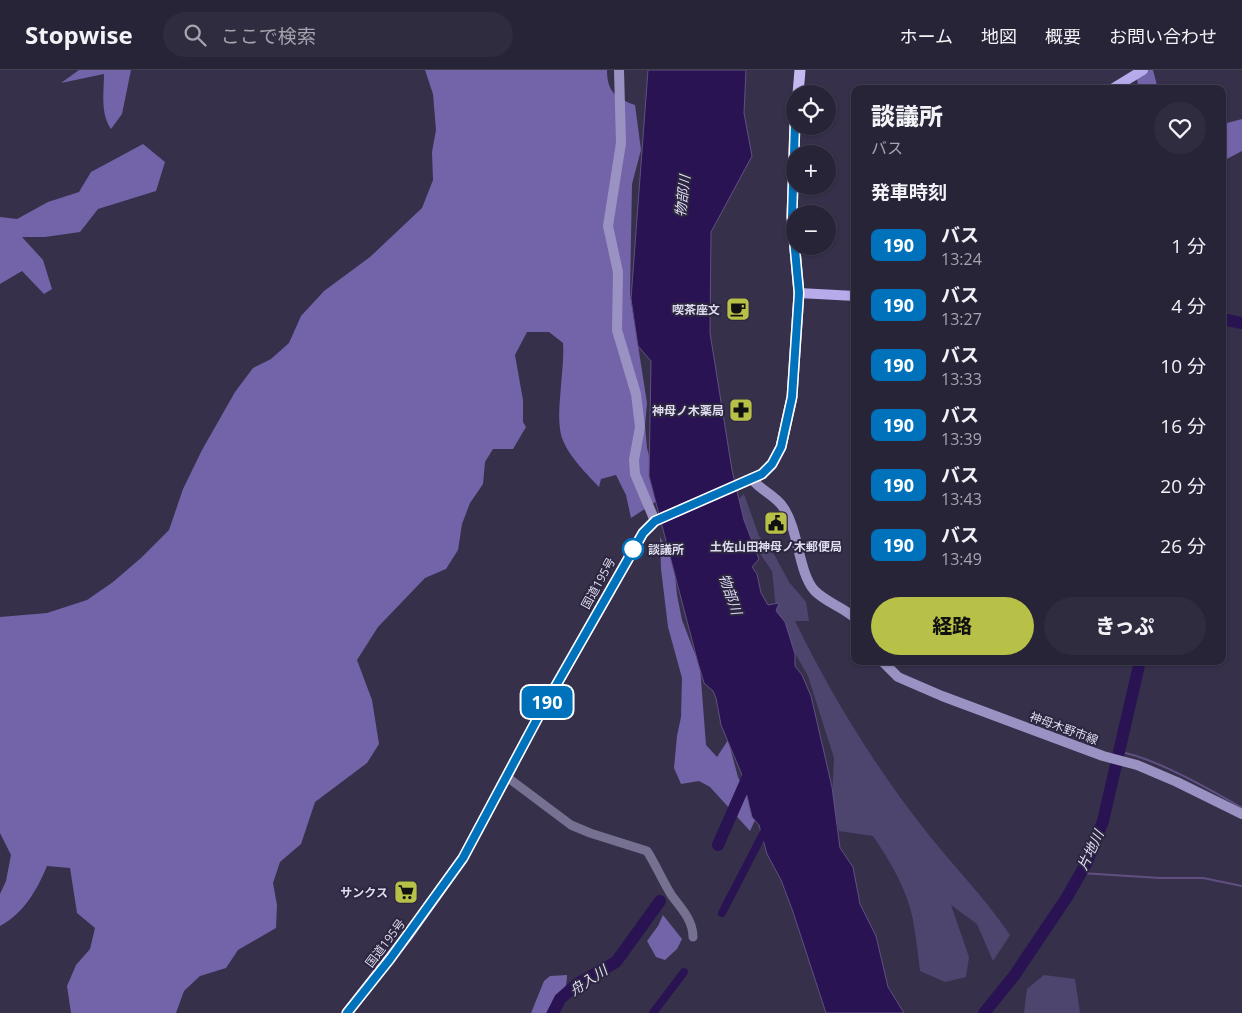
<!DOCTYPE html>
<html lang="ja">
<meta charset="utf-8">
<style>
body{margin:0;font-family:"Open Sans","Noto Sans JP",sans-serif;background:#302c40;color:#f1f3f6;height:100vh;display:flex;flex-direction:column;font-size:19px;white-space:nowrap}
*{box-sizing:border-box;margin:0}
p{font-size:16px;color:#a5a4ae}
.icon{flex:none;width:28px;height:28px;fill:none;stroke:currentColor;stroke-width:2;stroke-linecap:round;stroke-linejoin:round}
.map{position:relative;flex:1;overflow:hidden}
.panel{position:absolute;left:851px;top:15px;width:375px;height:580px;display:flex;flex-direction:column;background:#282438;border-radius:10px;box-shadow:0 1px 4px #0004,0 0 0 1px #444153}
.panel>*{flex:none}
.badge{padding:0 10px;border-radius:8px;font-size:18px;line-height:32px}
.controls{position:absolute;left:786px;top:15px;display:grid;gap:10px}
.controls a{display:grid;place-items:center;width:50px;height:50px;border-radius:50%;background:#282438;box-shadow:0 1px 4px #0004,0 0 0 1px #444153;font-size:25px}
.map>.badge{position:absolute;translate:-50% -50%;box-shadow:0 0 0 2px #fff}
h2{padding:0 20px;font-size:19px;line-height:45px}
.round{display:grid;place-items:center;flex:none;width:52px;height:52px;border-radius:26px;background:#302c40}
.headline{display:flex;align-items:center;justify-content:space-between;height:85px;padding:0 20px}
h1{font-size:24px;font-weight:800;line-height:38px}
.cta{display:flex;gap:10px;margin-top:auto;padding:10px 20px}
.cta a{flex:1;height:58px;border-radius:30px;background:#b8c147;color:#111;font-size:20px;font-weight:800;line-height:58px;text-align:center}
.cta a+a{background:#302c40;color:#f1f3f6}
ul{padding:0;list-style:none}
li{display:flex;align-items:center;gap:15px;height:60px;padding:0 20px}
li div{flex:1}
li b{display:block;font-size:19px}
li em{font-style:normal}
li .badge{min-width:55px;font-weight:700;text-align:center}
header{display:flex;align-items:center;gap:30px;box-sizing:border-box;height:70px;padding:0 25px;background:#282438;border-bottom:1px solid #444153}
header strong{font-size:24px}
nav{display:flex;gap:28px;margin-inline-start:auto;font-size:18px}
.search{width:350px;height:45px;background:#302c40;display:flex;align-items:center;gap:12px;box-sizing:border-box;padding:0 18px;border-radius:28px;color:#a5a4ae;font-size:19px}
.map>svg:first-child{display:block}
.green{fill:#4e456f}
.forest{fill:#7363a9}
.water{fill:#291353;stroke:#605082}
.lines{fill:none;stroke-linecap:round;stroke-linejoin:round}
.stream{stroke:#605082;stroke-width:2}
.canal{stroke:#291353;stroke-width:8}
.river{stroke:#291353;stroke-width:12}
.tertiary{stroke:#767190;stroke-width:9}
.secondary{stroke:#9b92c4;stroke-width:10}
.primary{stroke:#b7abec;stroke-width:10}
.trunk{stroke:#c4baf1;stroke-width:11}
.line-casing{stroke:#fff;stroke-width:11}
.line{stroke:#0072bc;stroke-width:8}
.stop-dot{fill:#fff;stroke:#0072bc;stroke-width:2.5}
.labels{text-anchor:middle;dominant-baseline:central;stroke-width:4;stroke-linejoin:round;paint-order:stroke}
.poi-label{font-size:12px;font-weight:bold;fill:#dfddee;stroke:#2c2641;text-anchor:end}
.stop-label{font-size:12px;font-weight:bold;fill:#dfddee;stroke:#2c2641;text-anchor:start}
.street-label{font-size:12px;fill:#dfddee;stroke:#2c2641}
.water-label{font-size:14px;font-style:italic;fill:#dfdcf1;stroke:#2c2641}
</style>
<header>
<strong>Stopwise</strong>
<div class="search"><svg class="icon" aria-label="search" viewBox="0 0 24 24"><circle cx="10" cy="10" r="6"/><path d="M15 15l6 6"/></svg>ここで検索</div>
<nav><a>ホーム</a><a>地図</a><a>概要</a><a>お問い合わせ</a></nav>
</header>
<div class="map">
<svg width="1242" height="943" viewBox="0 0 1242 943">
<rect width="100%" height="100%" fill="#36304b"/>
<path class="green" d="M 744,424 L 759,466 L 775,486 L 789,512 L 806,532 L 809,551 L 795,551 C 830,623 872,692 921,755 C 950,793 984,826 1010,865 L 993,891 L 977,854 L 951,835 L 969,887 L 966,907 L 945,912 L 920,901 C 918,884 916,867 913,850 C 907,819 890,791 873,766 L 839,761 L 832,729 L 834,688 L 808,606 L 788,571 L 776,538 L 772,501 L 746,464 L 737,431 Z
M 1044,905 L 1075,909 L 1080,943 L 1024,943 L 1027,919 Z"/>
<path class="forest" d="M 79,0 L 131,0 L 122,44 L 111,59 C 100,44 104,21 104,4 L 61,13 Z
M 425,0 L 607,0 C 607,22 616,28 635,35 L 641,80 L 632,114 L 630,224 L 647,333 L 645,356 L 647,378 L 660,429 L 631,448 L 626,425 L 616,405 L 601,409 L 599,417 C 585,402 562,380 560,359 C 558,346 560,329 561,316 C 562,301 564,288 563,273 L 549,262 L 527,262 L 515,285 L 523,330 L 523,352 L 526,357 L 513,379 L 493,379 L 485,392 L 483,414 L 470,433 L 462,454 L 458,480 L 446,499 L 425,508 L 378,557 L 357,590 L 372,630 L 379,674 L 367,693 L 315,732 L 301,774 L 280,792 L 273,813 L 277,835 L 276,858 L 238,880 L 226,898 L 200,906 L 184,921 L 176,943 L 71,943 L 67,916 L 76,895 L 90,879 L 95,858 L 77,843 L 70,798 L 47,796 C 37,820 24,843 0,856 L 0,824 L 6,811 L 11,785 L 0,763 L 0,547 L 47,543 L 87,530 L 113,512 L 141,488 L 169,460 L 183,419 L 202,380 L 235,322 L 253,298 L 271,289 L 289,273 L 301,246 L 324,221 L 370,187 L 422,138 L 433,110 L 432,82 L 436,60 L 433,24 Z
M 1148,0 L 1153,0 L 1158,19 L 1139,19 L 1136,6 Z
M 1242,49 L 1242,81 L 1223,91 L 1223,54 Z
M 143,74 L 165,92 L 156,121 L 98,139 L 80,162 L 45,167 L 22,167 L 43,190 L 52,219 L 44,224 L 22,201 L 0,214 L 0,147 L 17,149 L 48,132 L 79,122 L 91,102 Z
M 660,467 L 674,495 L 677,525 L 682,550 L 700,597 L 706,675 L 717,687 L 728,670 L 738,707 L 757,746 L 750,761 L 710,717 L 699,711 L 681,714 L 674,698 L 677,666 L 681,647 L 682,608 L 668,557 L 661,499 Z
M 663,845 L 682,869 L 677,879 L 665,890 L 656,887 L 647,871 L 658,856 Z
M 567,905 C 567,927 556,927 546,943 L 531,943 L 544,911 L 550,906 Z"/>
<path class="water" d="M 648,0 L 746,0 L 744,43 L 752,86 L 711,162 L 710,263 L 732,400 L 744,450 L 759,489 L 752,497 L 757,504 L 761,523 L 768,535 L 779,533 L 776,541 L 785,552 L 795,584 L 795,596 L 802,605 L 811,626 L 832,717 L 840,778 L 853,797 L 860,834 L 876,866 L 888,917 L 904,943 L 826,943 L 793,842 L 781,810 L 767,784 L 759,755 L 752,747 L 742,705 L 721,655 L 716,628 L 713,621 L 704,613 L 698,593 L 649,406 L 651,291 L 638,276 L 631,229 Z"/>
<g class="lines">
<path class="stream" d="M 1119,682 C 1151,686 1213,721 1242,738
M 1081,803 L 1160,808 L 1203,808 L 1242,816"/>
<path class="canal" d="M 722,843 L 766,758
M 653,943 L 684,902"/>
<path class="river" d="M 1222,249 L 1242,253
M 718,775 L 751,700
M 553,943 L 560,929 L 577,914 L 616,892 L 660,831
M 984,943 L 1014,906 L 1067,827 L 1087,792 L 1103,751 L 1140,591"/>
<path class="tertiary" d="M 507,707 L 571,755 L 590,763 L 647,781 C 656,795 663,812 672,826 C 681,838 693,850 693,867"/>
<path class="secondary" d="M 619,0 L 621,73 L 608,156 L 618,202 L 617,260 L 636,324 L 640,357 L 634,390 L 635,404 L 655,451
M 752,409 C 760,420 775,425 783,437 C 799,460 798,501 814,520 C 825,532 843,537 855,548
M 882,591 L 898,607 L 942,626 L 1103,686 L 1137,695 L 1177,712 L 1242,744"/>
<path class="primary" d="M 1112,19 L 1143,0
M 799,223 L 855,226"/>
<path class="trunk" d="M 798,24 L 800,0
M 347,943 L 408,865 L 463,788 L 542,640 L 643,463 L 655,451 L 762,404 L 772,394 L 781,377 L 792,327 L 799,223 L 792,147 L 795,53"/>
</g>
<g class="lines">
<g class="line-casing">
<path id="line" d="M 347,943 L 390,889 L 463,788 L 542,640 L 643,463 L 655,451 L 762,404 L 772,394 L 781,377 L 792,327 L 799,223 L 792,147 L 795,53"/>
</g>
<use href="#line" class="line"/>
</g>
<defs>
<g id="cafe-square" transform="scale(1.25)"><rect x="-9" y="-9" width="18" height="18" rx="4" fill="#b8c147" stroke="#2c2641"/><path d="M-5.5-4.5H6V0H3Q3 3.5 0 3.5H-2.5Q-5.5 3.5-5.5 0ZM3-3.2v2h1.7v-2ZM-6 4.5H4V6H-6Z" fill="#111"/></g>
<g id="pharmacy-square" transform="scale(1.25)"><rect x="-9" y="-9" width="18" height="18" rx="4" fill="#b8c147" stroke="#2c2641"/><path d="M-2-6h4v4h4v4h-4v4h-4v-4h-4v-4h4Z" fill="#111"/></g>
<g id="civic-square" transform="scale(1.25)"><rect x="-9" y="-9" width="18" height="18" rx="4" fill="#b8c147" stroke="#2c2641"/><path d="M-.6-6.5H3V-4.5H.6V-3L4-1V1h2V6H-6V1h2V-1L-.6-3ZM-1.2 2.5V6h2.4V2.5Z" fill="#111"/></g>
<g id="supermarket-square" transform="scale(1.25)"><rect x="-9" y="-9" width="18" height="18" rx="4" fill="#b8c147" stroke="#2c2641"/><path d="M-6-5.5h2.5l.6 2H6L4.5 2H-2.5L-4.4-4H-6ZM-1.5 3.2a1.3 1.3 0 1 0 .1 0ZM3 3.2a1.3 1.3 0 1 0 .1 0Z" fill="#111"/></g>
</defs>
<g fill-rule="evenodd">
<use href="#cafe-square" x="738" y="239"/>
<use href="#pharmacy-square" x="741" y="340"/>
<use href="#civic-square" x="776" y="453"/>
<use href="#supermarket-square" x="406" y="822"/>
</g>
<circle class="stop-dot" cx="633" cy="479" r="10"/>
<g class="labels">
<g class="poi-label">
<text x="720" y="239">喫茶座文</text>
<text x="724" y="340">神母ノ木薬局</text>
<text x="776" y="476" text-anchor="middle">土佐山田神母ノ木郵便局</text>
<text x="388" y="822">サンクス</text>
</g>
<g class="stop-label">
<text x="648" y="479">談議所</text>
</g>
<g class="street-label">
<text transform="translate(598 513) rotate(-61)">国道195号</text>
<text transform="translate(1064 658) rotate(20)">神母木野市線</text>
<text transform="translate(385 873) rotate(-53)">国道195号</text>
</g>
<g class="water-label">
<text transform="translate(682 126) rotate(-83)">物部川</text>
<text transform="translate(731 524) rotate(71)">物部川</text>
<text transform="translate(1090 780) rotate(-65)">片地川</text>
<text transform="translate(588 910) rotate(-34)">舟入川</text>
</g>
</g>
</svg>
<div class="controls">
<a><svg class="icon" aria-label="locate" viewBox="0 0 24 24"><circle cx="12" cy="12" r="6"/><path d="M12 2v4M12 18v4M2 12h4M18 12h4"/></svg></a>
<a>+</a>
<a>−</a>
</div>
<b class="badge" style="left:547px;top:632px;background:#0072bc;color:#fff">190</b>
<section class="panel">
<div class="headline"><div><h1>談議所</h1><p>バス</p></div><a class="round"><svg class="icon" aria-label="heart" viewBox="0 0 24 24"><path d="M12 20l-8-8c-3-5 5-10 8-4 3-6 11-1 8 4z"/></svg></a></div>
<h2>発車時刻</h2>
<ul>
<li><span class="badge" style="background:#0072bc;color:#fff">190</span><div><b>バス</b><p>13:24</p></div><em>1 分</em></li>
<li><span class="badge" style="background:#0072bc;color:#fff">190</span><div><b>バス</b><p>13:27</p></div><em>4 分</em></li>
<li><span class="badge" style="background:#0072bc;color:#fff">190</span><div><b>バス</b><p>13:33</p></div><em>10 分</em></li>
<li><span class="badge" style="background:#0072bc;color:#fff">190</span><div><b>バス</b><p>13:39</p></div><em>16 分</em></li>
<li><span class="badge" style="background:#0072bc;color:#fff">190</span><div><b>バス</b><p>13:43</p></div><em>20 分</em></li>
<li><span class="badge" style="background:#0072bc;color:#fff">190</span><div><b>バス</b><p>13:49</p></div><em>26 分</em></li>
</ul>
<div class="cta"><a>経路</a><a>きっぷ</a></div>
</section>
</div>
